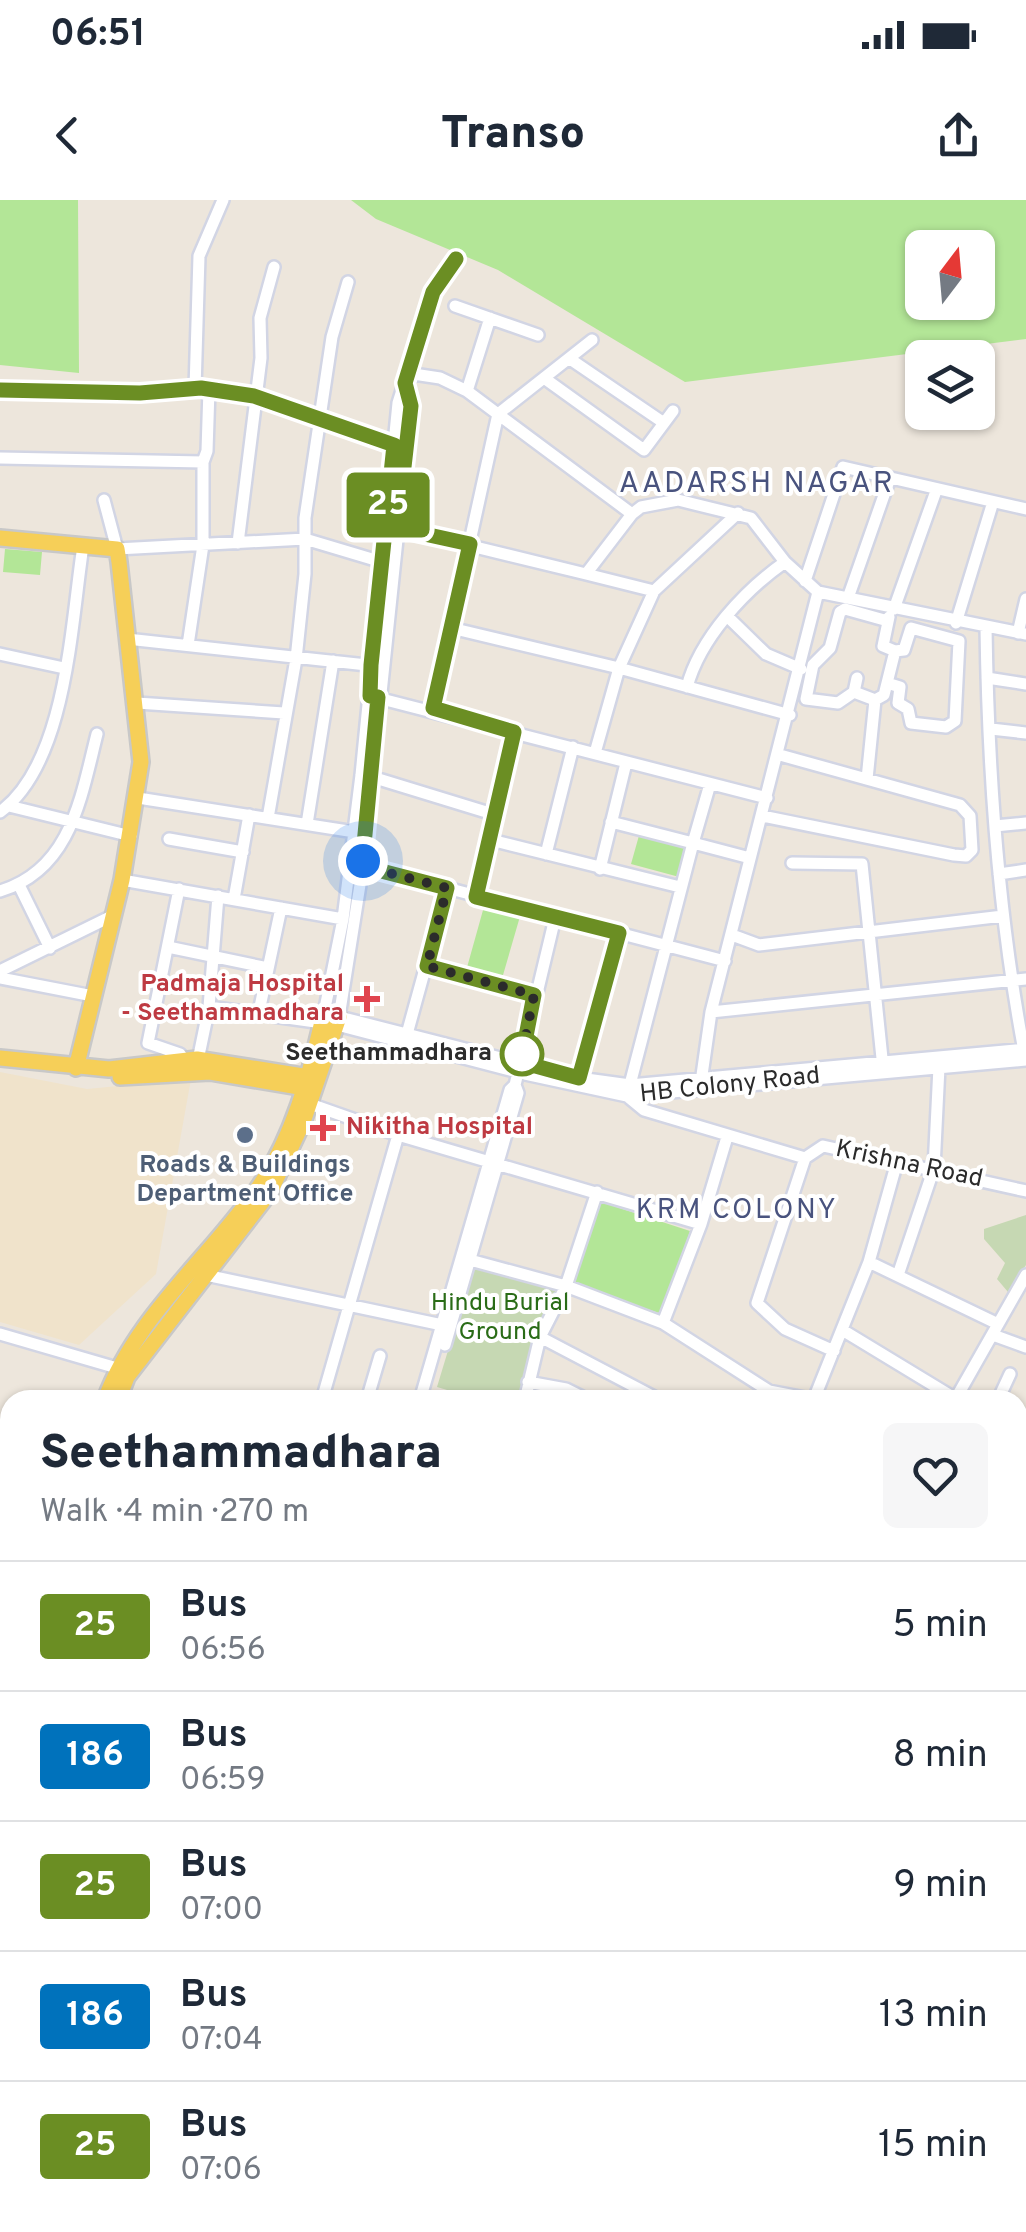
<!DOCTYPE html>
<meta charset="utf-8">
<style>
body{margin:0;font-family:Overpass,sans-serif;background:#f6f6f7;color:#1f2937;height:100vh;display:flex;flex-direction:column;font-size:38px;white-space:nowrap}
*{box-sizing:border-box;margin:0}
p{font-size:32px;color:#747a83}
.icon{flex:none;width:55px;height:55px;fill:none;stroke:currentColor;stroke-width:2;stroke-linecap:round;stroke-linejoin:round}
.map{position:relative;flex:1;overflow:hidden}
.details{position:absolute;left:0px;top:1190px;width:1028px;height:842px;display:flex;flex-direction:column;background:#fff;border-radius:30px 30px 0 0;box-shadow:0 2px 8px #0004}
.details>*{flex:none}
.badge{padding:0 20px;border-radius:8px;font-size:35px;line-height:65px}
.needle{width:65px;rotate:16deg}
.controls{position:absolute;left:905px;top:30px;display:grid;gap:20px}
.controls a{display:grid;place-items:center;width:90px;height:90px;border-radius:15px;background:#fff;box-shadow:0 2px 8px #0004;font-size:50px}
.you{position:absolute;width:50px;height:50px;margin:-25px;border:8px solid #fff;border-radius:50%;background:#1a73e8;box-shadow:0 0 0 15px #1a73e833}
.map>.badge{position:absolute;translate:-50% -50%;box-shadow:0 0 0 5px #fff}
.round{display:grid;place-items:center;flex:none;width:105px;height:105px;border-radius:15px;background:#f6f6f7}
.head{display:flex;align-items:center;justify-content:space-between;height:170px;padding:0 40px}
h1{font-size:48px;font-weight:800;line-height:75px}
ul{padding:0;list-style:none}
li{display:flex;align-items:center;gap:30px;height:130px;padding:0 40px;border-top:2px solid #e0e1e3}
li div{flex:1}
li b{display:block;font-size:38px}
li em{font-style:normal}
li .badge{min-width:110px;font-weight:700;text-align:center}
.status{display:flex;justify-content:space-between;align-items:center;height:70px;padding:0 50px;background:#fff;direction:ltr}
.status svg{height:28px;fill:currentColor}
header{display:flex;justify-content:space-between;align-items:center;height:130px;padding:0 40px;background:#fff;font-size:45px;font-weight:800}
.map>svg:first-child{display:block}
.industrial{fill:#dfdde6}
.education{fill:#f0e3cb}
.green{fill:#b3e697;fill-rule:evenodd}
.cemetery{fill:#c6d8b3}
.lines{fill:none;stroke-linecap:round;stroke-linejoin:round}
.minor-casing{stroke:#d2d5e4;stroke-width:16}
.major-casing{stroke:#c8c8c8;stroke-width:20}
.minor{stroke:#fff;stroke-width:11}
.major{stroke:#f6cf58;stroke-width:15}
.line-casing{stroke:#fff;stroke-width:22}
.line{stroke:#6b8e23;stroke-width:15}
.walk{stroke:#2b2b2b;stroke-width:10;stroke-dasharray:0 18}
.health-dot{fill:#e0444e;stroke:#fff;stroke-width:4}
.stop-dot{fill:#fff;stroke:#6b8e23;stroke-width:5}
.service-dot{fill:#5c6f8a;stroke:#fff;stroke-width:4}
.labels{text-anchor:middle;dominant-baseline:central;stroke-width:8;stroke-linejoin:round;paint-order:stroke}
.health-label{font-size:25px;font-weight:bold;fill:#be3a42;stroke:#fff;text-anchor:end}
.stop-label{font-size:25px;font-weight:bold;fill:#2b2b2b;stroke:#fff;text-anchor:end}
.street-label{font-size:25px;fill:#2b2b2b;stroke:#fff}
.service-label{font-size:25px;font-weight:bold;fill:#4e5e75;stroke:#fff}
.park-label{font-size:25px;fill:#2a6c17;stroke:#fff}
.neighbourhood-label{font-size:28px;letter-spacing:2.5px;fill:#49537e;stroke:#fff}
.quarter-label{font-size:30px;letter-spacing:2.5px;fill:#49537e;stroke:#fff}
</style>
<div class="status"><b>06:51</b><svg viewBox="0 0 49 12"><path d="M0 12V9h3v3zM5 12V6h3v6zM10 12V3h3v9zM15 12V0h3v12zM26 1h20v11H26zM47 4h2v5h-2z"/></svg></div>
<header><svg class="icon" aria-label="back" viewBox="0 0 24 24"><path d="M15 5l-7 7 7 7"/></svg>Transo<svg class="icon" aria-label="share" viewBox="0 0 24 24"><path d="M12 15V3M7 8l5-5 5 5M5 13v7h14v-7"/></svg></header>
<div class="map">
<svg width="1026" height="2032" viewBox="0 0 1026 2032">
<rect width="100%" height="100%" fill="#ede6dc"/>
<path class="industrial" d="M 522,2022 L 746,2023 L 743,2032 L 521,2032 Z"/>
<path class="education" d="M 0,872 L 87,889 L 191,879 L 156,1074 L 79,1145 L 0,1122 Z
M 1026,1417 L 1026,1507 L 1018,1504 L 1018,1443 Z"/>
<path class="green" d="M 0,0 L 78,0 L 79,173 L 0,165 Z
M 351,0 L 1026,0 L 1026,139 L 685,182 L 498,70 L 376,19 ZM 922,48 L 978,48 L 978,102 L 922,102 Z
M 5,349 L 42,352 L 40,375 L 3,372 Z
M 640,632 L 692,646 L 683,678 L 631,664 Z
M 485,703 L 521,713 L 501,782 L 466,771 Z
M 601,1002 L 690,1031 L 662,1114 L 574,1085 Z"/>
<path class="cemetery" d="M 1026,1015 L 1026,1065 L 1008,1092 L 997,1079 L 1005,1063 L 984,1039 L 984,1029 Z
M 473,1068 L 557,1088 L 532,1146 L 518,1200 L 481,1200 L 437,1187 Z"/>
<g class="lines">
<g class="minor-casing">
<path id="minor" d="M 456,59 L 433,92 L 398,203 L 361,575 L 343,719 L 324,813 L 579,878 L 630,885 L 1026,849
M 455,106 L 538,135
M 570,159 L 664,223
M 407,173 L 440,178 L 467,191 L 632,314 L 641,307 L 678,300 L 751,318 L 785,362 L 818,392 L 711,812 L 700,889
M 544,178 L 644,250 L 673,211
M 195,189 L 199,56 L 223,0
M 0,190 L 140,193 L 201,188 L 254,196 L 394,245
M 467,191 L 490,118
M 0,258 L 203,262 L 207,251 L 209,189
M 104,300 L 117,349 L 305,339 L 382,362
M 397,328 L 586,374 L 632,314
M 238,343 L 261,158 L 260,118 L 274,67
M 586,374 L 654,391 L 738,313
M 805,381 L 843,267 L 1026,309
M 818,392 L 1026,434
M 848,398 L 890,278
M 894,409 L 936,291
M 728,417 L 766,454 L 801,469
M 956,423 L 992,305
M 451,428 L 619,468 L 654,391
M 986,428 C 988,571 998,716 1025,856
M 1018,433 L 1026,399
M 127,439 L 376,466
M 188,445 L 203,345 L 203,262
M 0,454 L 64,468
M 857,478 L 854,492 L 875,500 L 884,495 L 895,451 L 883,446 L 889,417
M 987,478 L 1026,484
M 887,483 L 900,487 L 898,503 L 908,509 L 911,523 L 946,527 L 955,521 L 959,441 L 911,428 L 904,450 L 895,451
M 687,487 C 700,438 745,390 785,362
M 854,492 L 838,503 L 806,499 L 813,465 L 830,448 L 840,412 L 845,409 L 888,421
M 374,497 L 767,598
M 137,503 L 284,513
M 433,509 L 498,214 L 592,140
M 991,529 L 1026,533
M 595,553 L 619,468 L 790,515
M 372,577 L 496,615
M 867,579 L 875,500
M 138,598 L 361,633
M 9,606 L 131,636
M 0,612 C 67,563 71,423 83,346
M 762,616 L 954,655 L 966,656 L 972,650 L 970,616 L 960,605 L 780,555
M 268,618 L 296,459 L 305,374 L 305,318 L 332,137 L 348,82
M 611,622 L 693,643 L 710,584
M 307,624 L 333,461
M 995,626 L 1026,623
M 169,639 L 243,652
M 491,640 L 680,687
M 546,654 L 573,547
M 750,658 L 693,643 L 627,896 L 644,910 L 805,958
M 792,663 L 862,664 L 883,868
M 363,666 L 725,761
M 600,669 L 626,563
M 999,674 L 1026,670
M 122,680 L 343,719
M 19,685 L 50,748
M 179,689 L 148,843 L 180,854 L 185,861
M 0,691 C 71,670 81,597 97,534
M 475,697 L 515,532
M 234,699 L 249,615
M 732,735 L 759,745 L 1003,716
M 168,747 L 268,768
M 427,766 L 534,795
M 0,771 L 114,715
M 0,778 L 93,796
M 209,807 L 337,825 L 525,874 L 627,896 L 1026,860
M 711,812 L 1026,779
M 258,816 L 281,708
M 339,817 L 363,666 L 411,205 L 405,183
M 407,834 L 447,689
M 197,865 L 209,807 L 218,696
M 579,878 L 619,733
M 310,904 L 398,935 L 701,1024 L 663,1123 L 566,1086 L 470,1060
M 805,958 L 757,1103 L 785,1129 L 834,1151
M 805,958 L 823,946 L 1026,991
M 701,1024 L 727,937
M 869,1062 L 998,1124
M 201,1074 L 447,1126
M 898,1075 L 934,968 L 939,867
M 663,1123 L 769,1191 L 816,1200
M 844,1131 L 956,1199
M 0,1134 L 117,1168
M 993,1135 L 1026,1147
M 540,1137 L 660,1200
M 445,1145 L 518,893 L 515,885
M 528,1182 L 566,1189 L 588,1200
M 814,1199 L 869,1062 L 897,962
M 322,1200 L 398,935
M 367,1200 L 380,1156
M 420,1200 L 510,890 L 515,885 L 555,718
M 525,1200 L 540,1137 L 566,1086 L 597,992
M 955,1200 L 1026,1075
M 998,1200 L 1010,1174
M 0,1386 L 10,1390
M 0,1559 L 10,1563
M 1018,1583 L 1026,1586
M 0,1665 L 10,1641
M 0,1693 L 10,1695
M 1018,1695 L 1026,1699
M 1018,1735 L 1026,1738
M 0,1799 L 10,1802
M 0,1913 L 10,1915
M 936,2022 L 951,2032
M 0,2027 L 23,2032
M 36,2032 L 40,2022
M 118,2032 L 122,2022
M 127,2032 L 133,2022
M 211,2032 L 218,2022
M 335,2032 L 336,2022
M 515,2032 L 515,2022"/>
</g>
<g class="major-casing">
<path id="major" d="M 0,338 L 117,349 L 119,362 L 141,562 L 122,680 L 76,868
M 0,858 L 109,869 L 197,859 L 309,877
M 120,877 L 210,872 L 305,888
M 105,1200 C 135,1118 206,1061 256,991 C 293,939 310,874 324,813
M 118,1200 L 127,1177 L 270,992 L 303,922 L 339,817
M 0,1476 L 10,1450
M 0,1507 L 10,1481
M 1018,2015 L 1026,2011
M 985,2032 L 1002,2022
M 1017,2032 L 1026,2027"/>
</g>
<use href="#minor" class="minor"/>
<use href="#major" class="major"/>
</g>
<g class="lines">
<g class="line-casing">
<path id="line" d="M 0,190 L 140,193 L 201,188 L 254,196 L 394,245 L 371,465 L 370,496 L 378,497 L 362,666 L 447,688 L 427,766 L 534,795 L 521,862 L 579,878 L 619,733 L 476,697 L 514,532 L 433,508 L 470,344 L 397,328 L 411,206 L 405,183 L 433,92 L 456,59"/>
</g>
<use href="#line" class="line"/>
<path class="walk" d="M 363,661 L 362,666 L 447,688 L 427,766 L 534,795 L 522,854"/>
</g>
<g class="health-dot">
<path d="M362 784h10v10h10v10h-10v10h-10v-10h-10v-10h10z"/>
<path d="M318 913h10v10h10v10h-10v10h-10v-10h-10v-10h10z"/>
</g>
<circle class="stop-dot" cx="522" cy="854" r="20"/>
<circle class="service-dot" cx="245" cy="935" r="10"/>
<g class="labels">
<g class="health-label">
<text x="344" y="785">Padmaja Hospital<tspan x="344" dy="29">- Seethammadhara</tspan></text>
<text x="346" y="928" text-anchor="start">Nikitha Hospital</text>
</g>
<g class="stop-label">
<text x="492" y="854">Seethammadhara</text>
</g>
<g class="street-label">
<text transform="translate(730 886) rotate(-6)">HB Colony Road</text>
<text transform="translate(909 965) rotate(12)">Krishna Road</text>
</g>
<g class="service-label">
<text x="245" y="966">Roads &amp; Buildings<tspan x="245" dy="29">Department Office</tspan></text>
</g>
<g class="park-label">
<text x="500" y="1104">Hindu Burial<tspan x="500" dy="29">Ground</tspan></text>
</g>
<g class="neighbourhood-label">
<text x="737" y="1011">KRM COLONY</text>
</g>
<g class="quarter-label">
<text x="757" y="284">AADARSH NAGAR</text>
</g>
</g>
</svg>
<div class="controls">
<a><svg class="needle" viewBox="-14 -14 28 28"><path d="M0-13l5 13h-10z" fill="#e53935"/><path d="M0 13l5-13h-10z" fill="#747a83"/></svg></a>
<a><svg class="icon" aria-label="layers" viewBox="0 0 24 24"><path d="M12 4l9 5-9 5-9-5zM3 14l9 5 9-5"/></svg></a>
</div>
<div class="you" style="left:363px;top:661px"></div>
<b class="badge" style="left:388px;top:305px;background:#6b8e23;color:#fff">25</b>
<section class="details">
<div class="head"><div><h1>Seethammadhara</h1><p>Walk · 4 min · 270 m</p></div><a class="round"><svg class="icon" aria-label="heart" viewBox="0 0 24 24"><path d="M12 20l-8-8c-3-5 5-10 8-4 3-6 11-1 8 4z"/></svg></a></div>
<ul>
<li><span class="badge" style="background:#6b8e23;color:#fff">25</span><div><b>Bus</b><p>06:56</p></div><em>5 min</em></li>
<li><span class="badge" style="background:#0072bc;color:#fff">186</span><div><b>Bus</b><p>06:59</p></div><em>8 min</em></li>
<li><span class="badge" style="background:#6b8e23;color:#fff">25</span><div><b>Bus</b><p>07:00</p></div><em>9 min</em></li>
<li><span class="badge" style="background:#0072bc;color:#fff">186</span><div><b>Bus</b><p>07:04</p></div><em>13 min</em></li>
<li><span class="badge" style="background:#6b8e23;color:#fff">25</span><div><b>Bus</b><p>07:06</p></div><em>15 min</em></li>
</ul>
</section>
</div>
